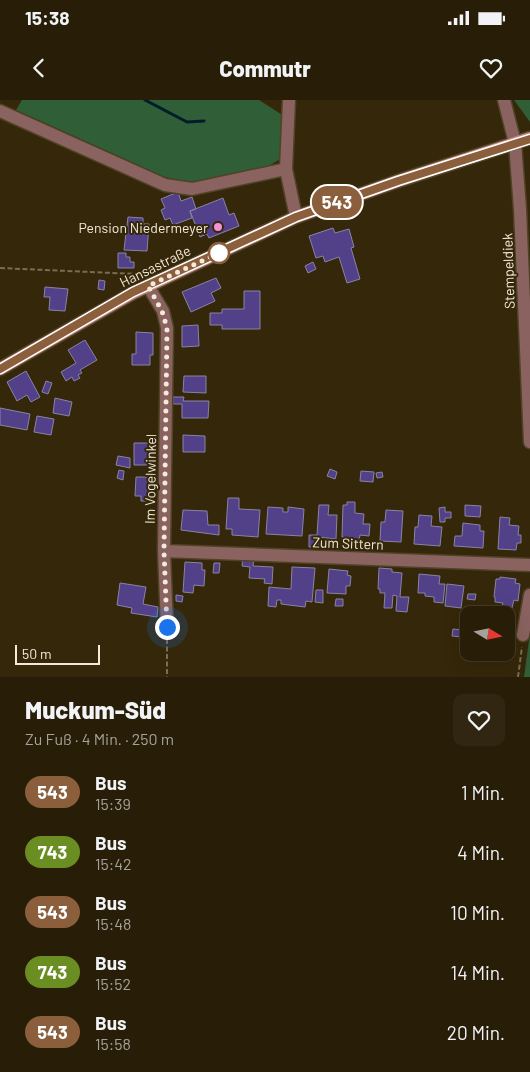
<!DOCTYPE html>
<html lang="de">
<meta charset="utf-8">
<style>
body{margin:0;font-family:Barlow,sans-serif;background:#302611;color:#f1f3f6;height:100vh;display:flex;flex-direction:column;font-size:19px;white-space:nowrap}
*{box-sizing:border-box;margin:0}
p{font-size:16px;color:#a5a29b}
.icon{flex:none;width:28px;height:28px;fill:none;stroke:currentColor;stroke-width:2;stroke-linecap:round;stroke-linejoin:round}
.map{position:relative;height:577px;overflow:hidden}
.side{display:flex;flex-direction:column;background:#281d07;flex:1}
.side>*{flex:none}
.badge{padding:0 10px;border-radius:16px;font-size:18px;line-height:32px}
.needle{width:32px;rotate:100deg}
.controls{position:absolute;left:460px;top:506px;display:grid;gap:10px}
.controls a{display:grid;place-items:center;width:55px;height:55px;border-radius:10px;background:#281d07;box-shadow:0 5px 20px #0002,0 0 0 1px #443b28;font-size:25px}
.scale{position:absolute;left:15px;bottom:12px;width:85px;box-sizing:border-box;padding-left:5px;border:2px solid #f3ead9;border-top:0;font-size:14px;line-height:18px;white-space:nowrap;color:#f3ead9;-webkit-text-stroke:4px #352709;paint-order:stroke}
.you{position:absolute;width:25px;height:25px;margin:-12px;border:4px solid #fff;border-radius:50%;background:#1a73e8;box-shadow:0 0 0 8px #1a73e833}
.map>.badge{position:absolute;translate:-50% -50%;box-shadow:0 0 0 2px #fff}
.round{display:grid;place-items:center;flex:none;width:52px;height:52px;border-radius:10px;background:#302611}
.headline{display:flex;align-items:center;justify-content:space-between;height:85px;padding:0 25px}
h1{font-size:24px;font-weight:800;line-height:38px}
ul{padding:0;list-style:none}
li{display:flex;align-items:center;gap:15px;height:60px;padding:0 25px}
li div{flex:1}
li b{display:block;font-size:19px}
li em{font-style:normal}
li .badge{min-width:55px;font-weight:700;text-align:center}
.status{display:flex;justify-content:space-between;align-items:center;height:35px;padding:0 25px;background:#281d07;direction:ltr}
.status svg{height:14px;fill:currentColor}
header{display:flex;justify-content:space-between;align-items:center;height:65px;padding:0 25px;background:#281d07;font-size:22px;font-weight:800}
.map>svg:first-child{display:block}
.green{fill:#305e37}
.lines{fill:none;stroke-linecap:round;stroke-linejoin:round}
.stream{stroke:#001d2c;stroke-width:3}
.building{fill:#524089;stroke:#8984a4}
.minor-casing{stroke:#504226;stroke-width:15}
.secondary-casing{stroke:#504226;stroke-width:15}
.path{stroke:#796d53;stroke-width:2;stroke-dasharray:5 2.5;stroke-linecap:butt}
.minor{stroke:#8a625f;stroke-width:12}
.secondary{stroke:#c1827d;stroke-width:12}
.line-casing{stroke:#fff;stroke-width:11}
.line{stroke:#8b5e3c;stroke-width:8}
.walk{stroke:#f3ead9;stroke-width:5;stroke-dasharray:0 9}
.poi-dot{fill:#f491d4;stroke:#352709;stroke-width:2}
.stop-dot{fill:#fff;stroke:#8b5e3c;stroke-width:2.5}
.labels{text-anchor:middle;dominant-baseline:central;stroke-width:4;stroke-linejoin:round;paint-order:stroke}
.poi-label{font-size:14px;fill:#f3ead9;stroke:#352709;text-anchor:end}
.street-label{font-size:14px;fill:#f3ead9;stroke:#352709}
</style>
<div class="status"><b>15:38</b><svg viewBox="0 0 49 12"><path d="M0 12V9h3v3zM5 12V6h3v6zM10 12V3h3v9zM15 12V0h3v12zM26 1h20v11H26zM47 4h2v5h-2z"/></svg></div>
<header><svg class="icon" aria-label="back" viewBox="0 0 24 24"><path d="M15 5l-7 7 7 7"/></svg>Commutr<svg class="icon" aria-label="heart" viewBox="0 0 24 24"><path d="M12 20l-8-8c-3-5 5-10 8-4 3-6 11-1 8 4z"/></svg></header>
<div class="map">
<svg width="530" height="577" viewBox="0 0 530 577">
<rect width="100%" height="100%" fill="#352709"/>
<path class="green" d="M 22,0 L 259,0 L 284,16 L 282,58 L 267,67 L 192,83 L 165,77 L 16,10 Z
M 514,0 L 530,0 L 530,22 Z
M 530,533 L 530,577 L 524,577 Z"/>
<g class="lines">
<path class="stream" d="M 145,0 L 187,22 L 204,21"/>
</g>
<path class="building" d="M 178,92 L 181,101 L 192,97 L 196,109 L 190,111 L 192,118 L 173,125 L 170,118 L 165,120 L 161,110 L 165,108 L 161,99 Z
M 223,98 L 229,115 L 234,113 L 239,126 L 209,138 L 207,134 L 200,137 L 190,111 Z
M 128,117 L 143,118 L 143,124 L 149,124 L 147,151 L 124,150 Z
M 333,128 L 335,133 L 349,129 L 354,147 L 351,148 L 360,179 L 347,183 L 339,157 L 325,162 L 323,156 L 316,158 L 309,136 Z
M 118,153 L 126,153 L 126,157 L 130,157 L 130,162 L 134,162 L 134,168 L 118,168 Z
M 313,162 L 316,169 L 308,173 L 305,166 Z
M 216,178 L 221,188 L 211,193 L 215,201 L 191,212 L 182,192 Z
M 99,180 L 105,181 L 104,190 L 98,189 Z
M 45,187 L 68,189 L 65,211 L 49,210 L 50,197 L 44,197 Z
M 244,191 L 260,191 L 260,229 L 222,229 L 222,225 L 210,225 L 210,213 L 222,213 L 222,209 L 244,209 Z
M 198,225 L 199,246 L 182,247 L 182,226 Z
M 136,232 L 153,233 L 153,255 L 150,255 L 150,265 L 132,265 L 132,254 L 136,254 Z
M 85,240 L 97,260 L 80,270 L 82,273 L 78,275 L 80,278 L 74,281 L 72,277 L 66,281 L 61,272 L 76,263 L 68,250 Z
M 26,271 L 40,297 L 31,302 L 27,295 L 17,301 L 7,282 Z
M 184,276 L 206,276 L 206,293 L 183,292 Z
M 46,281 L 52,283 L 48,294 L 42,292 Z
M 173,297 L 184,297 L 183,301 L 209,301 L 208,318 L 182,318 L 182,304 L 173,304 Z
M 55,298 L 72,302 L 69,316 L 53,313 Z
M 0,308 L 30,314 L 27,330 L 0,325 Z
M 37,316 L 54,319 L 51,335 L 34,332 Z
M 183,335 L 205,336 L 205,352 L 183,352 Z
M 134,343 L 152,343 L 152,350 L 155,350 L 155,361 L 152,361 L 152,365 L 134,365 Z
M 118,356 L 130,358 L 130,368 L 116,365 Z
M 330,369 L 337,372 L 335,379 L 327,376 Z
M 119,370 L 124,371 L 123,380 L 117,378 Z
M 361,371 L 374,372 L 373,382 L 360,381 Z
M 382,372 L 383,377 L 377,378 L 376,373 Z
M 136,377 L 151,377 L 151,383 L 155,383 L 154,391 L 151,391 L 151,401 L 141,401 L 141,396 L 135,396 Z
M 228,398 L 239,398 L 239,409 L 260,410 L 258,437 L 232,435 L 232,429 L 226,429 Z
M 347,402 L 355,402 L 355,413 L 364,414 L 363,424 L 370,424 L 369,436 L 360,435 L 359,441 L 347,440 L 347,438 L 342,437 L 343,405 L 347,405 Z
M 319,405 L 329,405 L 328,415 L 337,415 L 336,439 L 318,437 L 318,447 L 309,447 L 309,435 L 317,435 Z
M 465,405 L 481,406 L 480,417 L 465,416 Z
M 268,407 L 283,408 L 283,412 L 288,412 L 288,407 L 304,409 L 302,436 L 266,434 Z
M 445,407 L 445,412 L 451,412 L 451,418 L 445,418 L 445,422 L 440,422 L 439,408 Z
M 183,410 L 207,411 L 208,425 L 219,425 L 219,435 L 181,430 Z
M 386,410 L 403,411 L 401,442 L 380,441 L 381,422 L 385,422 Z
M 419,415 L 432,416 L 431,426 L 442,427 L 440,446 L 414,444 L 415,427 L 418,427 Z
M 500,417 L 510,418 L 509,425 L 519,426 L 518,435 L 521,435 L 521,443 L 517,443 L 516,450 L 498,449 Z
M 463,423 L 480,425 L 480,431 L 484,431 L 483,448 L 454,446 L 455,436 L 462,436 Z
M 243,456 L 254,457 L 253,466 L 273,467 L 272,484 L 264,483 L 265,479 L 249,478 L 250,467 L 242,466 Z
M 185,462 L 202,463 L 202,470 L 205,470 L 204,486 L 194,485 L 193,493 L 183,492 Z
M 214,463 L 220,463 L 219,473 L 213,473 Z
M 292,467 L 315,468 L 312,502 L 306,501 L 305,507 L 281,504 L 281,500 L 277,500 L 276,507 L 268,506 L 269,487 L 291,489 Z
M 379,468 L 392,469 L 392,472 L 402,473 L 400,497 L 409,497 L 407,512 L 396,511 L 397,496 L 393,495 L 392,508 L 384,508 L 385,493 L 380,493 L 380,489 L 378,489 Z
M 329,469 L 348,471 L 347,475 L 351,476 L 350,486 L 346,486 L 346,494 L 327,493 Z
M 419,474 L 440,476 L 439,484 L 445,484 L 443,503 L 434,502 L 434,497 L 425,496 L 425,493 L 418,493 Z
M 500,477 L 516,479 L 515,483 L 520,484 L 518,501 L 514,500 L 512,508 L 502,506 L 503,503 L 495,502 L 495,497 L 494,497 L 496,479 L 500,479 Z
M 120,483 L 146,487 L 143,504 L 158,507 L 157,517 L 131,513 L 132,508 L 117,505 Z
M 447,484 L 464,486 L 461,508 L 445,506 Z
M 316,490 L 323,490 L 323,503 L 315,502 Z
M 468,494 L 476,494 L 475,500 L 467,499 Z
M 176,495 L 183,496 L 182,502 L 176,501 Z
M 336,499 L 343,499 L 343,506 L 335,506 Z
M 506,518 L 511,519 L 509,534 L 514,534 L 514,541 L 508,540 L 508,536 L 506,536 Z
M 453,529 L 463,530 L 461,537 L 452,536 Z"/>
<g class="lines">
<g class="minor-casing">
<path id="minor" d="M 289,0 L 286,69 L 296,117
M 504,0 L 515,43 L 520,109 L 530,342
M 0,11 L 165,85 L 192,89 L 286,69
M 148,186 L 163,211 L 167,228 L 164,451 L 167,527
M 164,451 L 530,465
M 523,535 L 530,495"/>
</g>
<g class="secondary-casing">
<path id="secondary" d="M 0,269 L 133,193 L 296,117 L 398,81 L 530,38"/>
</g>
<path class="path" d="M 0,168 L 136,174 L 139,177
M 167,539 L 167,577
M 518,577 L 522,547"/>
<use href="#minor" class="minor"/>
<use href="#secondary" class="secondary"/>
</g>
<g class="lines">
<g class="line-casing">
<path id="line" d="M 0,269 L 133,192 L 296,117 L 398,81 L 530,39"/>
</g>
<use href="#line" class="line"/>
<path class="walk" d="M 167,527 L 164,451 L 167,228 L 162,211 L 148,186 L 219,153"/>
</g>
<circle class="poi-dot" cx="218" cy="127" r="5"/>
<circle class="stop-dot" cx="219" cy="153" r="10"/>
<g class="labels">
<g class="poi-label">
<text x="208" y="127">Pension Niedermeyer</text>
</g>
<g class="street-label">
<text transform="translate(155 166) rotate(-26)">Hansastraße</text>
<text transform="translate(508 171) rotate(-92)">Stempeldiek</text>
<text transform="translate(150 379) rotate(-89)">Im Vogelwinkel</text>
<text transform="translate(348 443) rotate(2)">Zum Sittern</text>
</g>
</g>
</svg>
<div class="controls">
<a><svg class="needle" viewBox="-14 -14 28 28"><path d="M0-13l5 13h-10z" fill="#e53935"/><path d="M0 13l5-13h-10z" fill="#a5a29b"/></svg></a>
</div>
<div class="scale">50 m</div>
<div class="you" style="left:167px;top:527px"></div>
<b class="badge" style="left:337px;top:102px;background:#8b5e3c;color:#fff">543</b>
</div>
<section class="side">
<div class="headline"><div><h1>Muckum-Süd</h1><p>Zu Fuß · 4 Min. · 250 m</p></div><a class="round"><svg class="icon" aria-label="heart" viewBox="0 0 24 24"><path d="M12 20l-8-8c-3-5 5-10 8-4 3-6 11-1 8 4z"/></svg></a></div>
<ul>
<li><span class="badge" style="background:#8b5e3c;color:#fff">543</span><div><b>Bus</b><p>15:39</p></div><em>1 Min.</em></li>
<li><span class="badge" style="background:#6b8e23;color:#fff">743</span><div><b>Bus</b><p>15:42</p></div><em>4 Min.</em></li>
<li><span class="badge" style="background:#8b5e3c;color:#fff">543</span><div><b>Bus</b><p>15:48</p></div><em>10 Min.</em></li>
<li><span class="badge" style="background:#6b8e23;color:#fff">743</span><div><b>Bus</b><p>15:52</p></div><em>14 Min.</em></li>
<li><span class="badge" style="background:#8b5e3c;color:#fff">543</span><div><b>Bus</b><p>15:58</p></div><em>20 Min.</em></li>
</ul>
</section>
